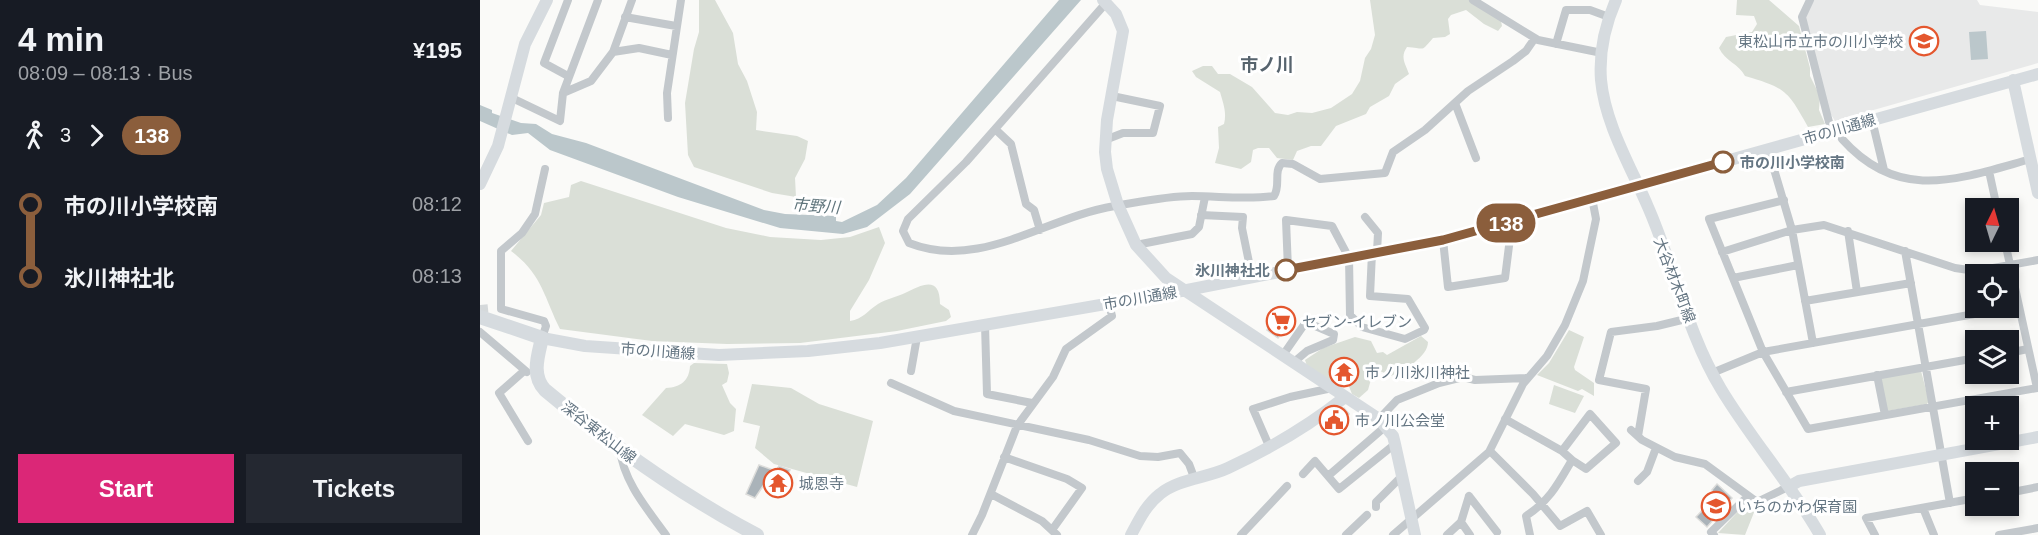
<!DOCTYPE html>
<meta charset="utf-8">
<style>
body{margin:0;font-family:Helvetica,"Noto Sans JP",sans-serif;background:#242831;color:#f1f3f6;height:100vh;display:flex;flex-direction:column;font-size:22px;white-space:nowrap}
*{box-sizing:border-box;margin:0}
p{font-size:20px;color:#9ea1a6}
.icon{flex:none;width:33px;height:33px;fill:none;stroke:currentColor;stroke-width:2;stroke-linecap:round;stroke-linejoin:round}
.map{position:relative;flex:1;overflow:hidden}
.side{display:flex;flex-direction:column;background:#171b24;width:480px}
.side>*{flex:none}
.badge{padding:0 12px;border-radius:20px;font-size:21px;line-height:39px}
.needle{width:39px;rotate:5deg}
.controls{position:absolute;left:1485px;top:198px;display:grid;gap:12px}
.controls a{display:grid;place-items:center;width:54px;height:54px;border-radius:0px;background:#171b24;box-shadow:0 3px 9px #0003;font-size:30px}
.map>.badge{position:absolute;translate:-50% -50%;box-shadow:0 0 0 3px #fff}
.legs{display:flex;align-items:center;gap:9px;height:66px;padding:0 18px;font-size:20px}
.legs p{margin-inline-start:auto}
.head{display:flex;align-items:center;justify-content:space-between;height:102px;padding:0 18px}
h1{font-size:33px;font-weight:700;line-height:45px}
.cta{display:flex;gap:12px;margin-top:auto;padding:12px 18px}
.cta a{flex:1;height:69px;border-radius:0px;background:#db2777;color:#fff;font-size:24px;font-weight:700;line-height:69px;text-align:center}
.cta a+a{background:#242831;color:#f1f3f6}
ul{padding:0 18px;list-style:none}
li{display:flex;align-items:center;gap:21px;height:72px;font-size:22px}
li i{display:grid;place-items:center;width:9px;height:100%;margin:0 8px;background:currentColor}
li i::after{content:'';width:15px;height:15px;margin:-8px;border:4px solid;border-radius:50%;background:#171b24}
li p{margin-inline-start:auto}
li:first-child i{background:linear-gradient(#0000 50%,currentColor 0)}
li:last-child i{background:linear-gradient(currentColor 50%,#0000 0)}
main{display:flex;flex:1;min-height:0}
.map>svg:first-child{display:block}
.built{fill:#e8e9e9}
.green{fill:#dadfd7}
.water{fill:#bbc7cb}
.building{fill:#aab3b9;stroke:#dcdcda;stroke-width:1.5}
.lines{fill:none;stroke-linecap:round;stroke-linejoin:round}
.street-tunnel{stroke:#d5d9db;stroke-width:8;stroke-dasharray:8 4;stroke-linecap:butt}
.street{stroke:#c3c8cc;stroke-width:8}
.secondary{stroke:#d6dbdf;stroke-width:12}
.primary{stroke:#d6dbdf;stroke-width:14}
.line-1-casing{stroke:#fff;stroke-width:14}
.line-1{stroke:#8b5e3c;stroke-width:9}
.stop-1-dot{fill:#fff;stroke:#8b5e3c;stroke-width:3}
.labels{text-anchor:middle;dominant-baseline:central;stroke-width:6;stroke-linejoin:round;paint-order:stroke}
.poi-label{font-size:15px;fill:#657683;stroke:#fff;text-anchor:start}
.street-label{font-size:15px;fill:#657683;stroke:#fff}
.stop-label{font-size:15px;font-weight:bold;fill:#657683;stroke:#fff;text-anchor:start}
.water-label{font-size:16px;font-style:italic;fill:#60757c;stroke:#fff}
.quarter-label{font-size:18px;font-weight:bold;fill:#57646e;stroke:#fff}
</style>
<main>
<section class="side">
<div class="head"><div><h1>4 min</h1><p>08:09 – 08:13 · Bus</p></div><b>¥195</b></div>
<div class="legs"><svg class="icon" aria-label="walk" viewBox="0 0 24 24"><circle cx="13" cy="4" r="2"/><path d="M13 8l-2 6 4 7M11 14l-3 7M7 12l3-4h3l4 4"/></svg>3<svg class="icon" aria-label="forward" viewBox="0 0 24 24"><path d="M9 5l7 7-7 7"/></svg><b class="badge" style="background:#8b5e3c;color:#fff">138</b></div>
<ul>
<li><i style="color:#8b5e3c"></i><b>市の川小学校南</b><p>08:12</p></li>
<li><i style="color:#8b5e3c"></i><b>氷川神社北</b><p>08:13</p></li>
</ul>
<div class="cta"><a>Start</a><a>Tickets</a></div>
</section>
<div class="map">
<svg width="1558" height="535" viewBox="0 0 1558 535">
<rect width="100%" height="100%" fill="#fafaf8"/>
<path class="built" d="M 1332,0 L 1497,0 L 1500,5 L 1558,12 L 1558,63 L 1355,121 L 1347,108 L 1325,15 Z"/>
<path class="green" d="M 219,0 L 235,0 L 253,33 L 258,64 L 267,81 L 277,112 L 276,130 L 317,136 L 328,141 L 325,159 L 315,178 L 316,197 L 292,193 L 214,167 L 208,155 L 205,103 L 214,49 L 219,32 Z
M 890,0 L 990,0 L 1021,21 L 1022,26 L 1018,31 L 1004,24 L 986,10 L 971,15 L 968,19 L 970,34 L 965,37 L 953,38 C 940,53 946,48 927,47 C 920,57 925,63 929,74 L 915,84 L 909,96 L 890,107 L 886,114 L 856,126 L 841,146 L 831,146 L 817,151 L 813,160 L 797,158 L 789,148 L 778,148 L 773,150 L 771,162 L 761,169 L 735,163 L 739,148 L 738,127 L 744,124 C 747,112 743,103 740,92 L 716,77 L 712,71 L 723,66 L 732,66 L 738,74 L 750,74 L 772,87 L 795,113 L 808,115 L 817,112 L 832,113 L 851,108 L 872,94 L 880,81 L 885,58 L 891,49 L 895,35 Z
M 1257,0 L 1289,0 L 1319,26 L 1330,68 L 1330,76 L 1340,96 L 1339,110 L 1345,124 L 1328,127 C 1308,91 1306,88 1265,76 C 1259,64 1245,61 1239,48 L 1246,37 L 1272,32 L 1277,24 L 1274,16 L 1256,15 Z
M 101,181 L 246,228 L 290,237 L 341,240 L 370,237 L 399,227 L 405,243 L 389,280 L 370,311 L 370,321 C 383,319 387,311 398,304 C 406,299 416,297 425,293 C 442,285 460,275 460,304 L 469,310 L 471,317 L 466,321 L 417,331 L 320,343 L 247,344 L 172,341 L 80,329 C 64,297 62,274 31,251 L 61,215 L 64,203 L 89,197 L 91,185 Z
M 1089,330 L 1104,337 L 1094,367 L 1095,370 L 1114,383 L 1114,396 L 1102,389 L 1098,391 L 1057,375 L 1069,363 Z
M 941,336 L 948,342 C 948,357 924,370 911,376 L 900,371 L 892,376 L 888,390 L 879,398 L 872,394 L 868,384 L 859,387 L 827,366 L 825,360 L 843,348 L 875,337 L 891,341 L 897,353 L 903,352 L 907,355 Z
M 214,363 L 247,364 L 249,373 L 247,382 L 242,385 L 250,403 L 256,409 L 254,431 L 244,435 L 205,424 L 193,436 L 162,415 L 186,388 C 201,387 209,381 210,366 Z
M 1441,371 L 1449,401 L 1447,404 L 1407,411 L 1400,378 Z
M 272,384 L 311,388 L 339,404 L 393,421 L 377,487 L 294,464 L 275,448 L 280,426 L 263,422 Z
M 1074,385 L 1104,396 L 1095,413 L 1069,404 Z
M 1277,505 L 1265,535 L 1238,533 L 1263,506 Z"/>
<path class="water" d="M 579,0 L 601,0 L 430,194 L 387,227 L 363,234 L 300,228 L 198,197 L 70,150 L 48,133 L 32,135 L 0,121 L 0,105 L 12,110 L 12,113 L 41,123 L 56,124 L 72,134 L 106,143 L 284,210 L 305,214 L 356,216 L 356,221 L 362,222 L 397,205 L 426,178 Z
M 1506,31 L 1508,59 L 1491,60 L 1489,32 Z"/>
<path class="building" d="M 800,309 L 813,318 L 798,338 L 787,330 Z
M 864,408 L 869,414 L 848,432 L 841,425 Z
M 279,465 L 296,471 L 299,466 L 310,470 L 307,476 L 311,477 L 304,493 L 283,486 L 275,498 L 266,494 Z
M 1237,484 L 1252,498 L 1227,527 L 1216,517 L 1235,497 L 1232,490 Z"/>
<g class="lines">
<path class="street-tunnel" d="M 0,309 L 10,308"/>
<path class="street" d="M 88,0 L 64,63 L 88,76
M 118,0 L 83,93 L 111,81 L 133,52 L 159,48 L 192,55
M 993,0 L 1058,40 L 1122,53
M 1330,0 L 1322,17 L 1349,122
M 626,3 L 486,162 L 428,219 L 423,231 L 429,243 C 500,271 566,217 635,206 C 659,202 687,196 712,196 C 739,196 766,200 794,196 C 801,186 793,171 802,163 L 813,164 L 840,179 L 905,173 L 913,152 L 945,130 L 988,91 L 1033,61 L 1046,51 L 1055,38
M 145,17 L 196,26
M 1076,44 L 1086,10 L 1110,10 L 1129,17
M 133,52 L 152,0
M 32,98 L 80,121 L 83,93
M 975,103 L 996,158
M 188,118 L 187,93 L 201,0
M 1392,120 L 1404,170
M 515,129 L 531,144 L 546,204 L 554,210 L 560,230
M 1362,139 C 1419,203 1478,179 1551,159
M 625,140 L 643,133 L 673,133 L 680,106 L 632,96
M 1288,149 L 1312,230 L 1333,343
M 1509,171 L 1517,208
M 1304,200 L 1229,219 L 1283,352 L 1328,429 L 1557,388 L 1525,242
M 721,215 L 763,217 L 762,228 L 772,277
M 885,217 L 898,233 L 897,252
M 1368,231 L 1377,292
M 963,240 L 968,287 L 1025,278 L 1032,222
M 656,245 L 712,234 L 719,227 L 725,197
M 1425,251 L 1470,503
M 1242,252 L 1312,230 L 1344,225 L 1475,268 L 1496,271 L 1558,260
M 808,269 L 806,220 L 852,226 L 869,258 L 870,315 L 882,327 L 925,339 L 944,330 L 945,328 L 928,299 L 890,296 L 892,253
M 1253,278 L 1318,265
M 1325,301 L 1431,283
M 505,325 L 507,394 L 552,403
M 0,332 L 47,372
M 62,338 L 66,326 L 64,321 L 21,309 L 21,251 L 42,233 L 55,214 L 65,169
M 1528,353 L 1548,349
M 803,355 L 826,322 L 854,334 L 853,340 L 827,351 L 814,362
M 44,371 L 19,393 L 48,441
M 431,371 L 437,337
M 1232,373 L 1283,352 L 1539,306
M 1397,375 L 1405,415
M 411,383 L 474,411 L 609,440 L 660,456 L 678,457 L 700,453 L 709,464 L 715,480
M 1306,392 L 1496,358
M 899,419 L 917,400 L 959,383 L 983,377 L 995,380 L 1047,378
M 1025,419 L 1082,451 L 1092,460 C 1078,484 1070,500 1046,516 L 1050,535
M 1151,430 L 1162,440 L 1195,457 L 1225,464 L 1277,502 L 1310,486
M 1158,436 L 1166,389 L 1119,380 L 1131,332 L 1177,326 L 1210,318
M 789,446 L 773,409 L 810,397 L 852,388
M 140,449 C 143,481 168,510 186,535
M 1010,451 L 1053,494 L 1080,526 L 1107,511 L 1121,535
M 1082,451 L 1110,414 L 1136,443 L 1106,469 L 1092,460
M 524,457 L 587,479 L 602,488 L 572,530
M 823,474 L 835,461 L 859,489 L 915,444
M 848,476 L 906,426
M 1158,481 L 1167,472 L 1176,448
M 1528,493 L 1558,487
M 511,494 L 562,521 L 577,535
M 989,496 L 1017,532
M 896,507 L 896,502 L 922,476
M 1443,508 L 1454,535
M 981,522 L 990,535
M 492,535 L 502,515 L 537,426 L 573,377 L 586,349 L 632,316 L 629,304
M 761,535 L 807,486
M 866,535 L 887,515
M 913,535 L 1009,452 L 1043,384 L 1067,356 L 1085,325 L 1103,281 L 1116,219 L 1112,198
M 967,535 L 981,522 L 989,496
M 1234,535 L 1231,532 L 1268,496
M 1395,535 L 1386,518 L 1496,498
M 1519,535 L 1558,528"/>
<path class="secondary" d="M 623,0 L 636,14 L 643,31 L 627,120 L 625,152 L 627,169 L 638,205 L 656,245 L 686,278 L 899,419 L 913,436 L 915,444 L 935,535
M 1136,0 C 1125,25 1119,53 1121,80 C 1125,124 1151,167 1168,207 C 1194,266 1207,333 1241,389 C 1271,439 1311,484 1340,535
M 1533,80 L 1558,193
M 0,184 L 18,146 L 45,44 L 67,0
M 62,338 L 105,346 L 239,355 L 328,351 L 400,343 L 707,290 L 963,240 L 1558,74
M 1310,486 L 1319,481 L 1558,437
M 651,535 C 659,520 666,505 680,494 C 698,479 727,478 748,468 C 789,449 830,425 865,397"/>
<path class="primary" d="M 0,317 L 62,338 C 58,356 51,375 65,390 C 131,445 201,495 277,535"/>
</g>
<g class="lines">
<g class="line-1-casing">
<path id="line-1" d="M 806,270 L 963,240 L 1243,162"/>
</g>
<use href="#line-1" class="line-1"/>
</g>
<defs>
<g id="school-ring" transform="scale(1.5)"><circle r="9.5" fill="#fff" stroke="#e4572e" stroke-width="1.5"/><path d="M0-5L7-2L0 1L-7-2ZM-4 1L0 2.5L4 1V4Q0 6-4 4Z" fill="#e4572e"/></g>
<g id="supermarket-ring" transform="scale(1.5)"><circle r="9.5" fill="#fff" stroke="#e4572e" stroke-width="1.5"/><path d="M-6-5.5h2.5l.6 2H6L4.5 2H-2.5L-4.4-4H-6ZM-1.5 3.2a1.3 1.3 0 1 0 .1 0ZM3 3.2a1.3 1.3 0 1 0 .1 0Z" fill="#e4572e"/></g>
<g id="temple-ring" transform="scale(1.5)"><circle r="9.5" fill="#fff" stroke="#e4572e" stroke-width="1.5"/><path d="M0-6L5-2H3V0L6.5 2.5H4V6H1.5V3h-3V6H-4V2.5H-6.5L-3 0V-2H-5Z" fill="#e4572e"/></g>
<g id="civic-ring" transform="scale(1.5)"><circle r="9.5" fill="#fff" stroke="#e4572e" stroke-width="1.5"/><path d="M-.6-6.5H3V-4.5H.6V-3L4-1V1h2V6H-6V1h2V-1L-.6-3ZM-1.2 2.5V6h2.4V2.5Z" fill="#e4572e"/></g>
</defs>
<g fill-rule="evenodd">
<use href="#school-ring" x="1444" y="41"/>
<use href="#supermarket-ring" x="801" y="321"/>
<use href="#temple-ring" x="864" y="372"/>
<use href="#civic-ring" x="854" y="420"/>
<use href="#temple-ring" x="298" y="483"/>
<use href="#school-ring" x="1236" y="506"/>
</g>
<g class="stop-1-dot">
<circle cx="1243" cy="162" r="10"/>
<circle cx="806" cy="270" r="10"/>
</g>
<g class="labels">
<g class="poi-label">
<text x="1423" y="41" text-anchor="end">東松山市立市の川小学校</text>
<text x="822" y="321">セブン-イレブン</text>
<text x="885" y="372">市ノ川氷川神社</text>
<text x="875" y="420">市ノ川公会堂</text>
<text x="319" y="483">城恩寺</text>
<text x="1257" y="506">いちのかわ保育園</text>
</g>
<g class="street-label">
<text transform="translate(1359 129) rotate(-16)">市の川通線</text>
<text transform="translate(1195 280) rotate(69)">大谷材木町線</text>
<text transform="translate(660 298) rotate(-10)">市の川通線</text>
<text transform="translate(178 351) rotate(4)">市の川通線</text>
<text transform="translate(119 432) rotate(38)">深谷東松山線</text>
</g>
<g class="stop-label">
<text x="1260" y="162">市の川小学校南</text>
<text x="790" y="270" text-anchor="end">氷川神社北</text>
</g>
<g class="water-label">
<text transform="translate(336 206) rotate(4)">市野川</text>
</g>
<g class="quarter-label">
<text x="787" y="65">市ノ川</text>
</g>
</g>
</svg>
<div class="controls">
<a><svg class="needle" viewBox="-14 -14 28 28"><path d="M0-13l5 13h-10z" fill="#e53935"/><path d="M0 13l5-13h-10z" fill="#9ea1a6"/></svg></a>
<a><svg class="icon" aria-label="locate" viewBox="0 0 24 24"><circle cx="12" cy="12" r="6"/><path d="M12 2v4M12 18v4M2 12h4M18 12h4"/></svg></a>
<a><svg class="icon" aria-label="layers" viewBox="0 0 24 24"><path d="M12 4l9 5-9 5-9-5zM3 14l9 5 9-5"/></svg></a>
<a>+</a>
<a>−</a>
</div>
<b class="badge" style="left:1026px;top:223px;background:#8b5e3c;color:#fff">138</b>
</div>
</main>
